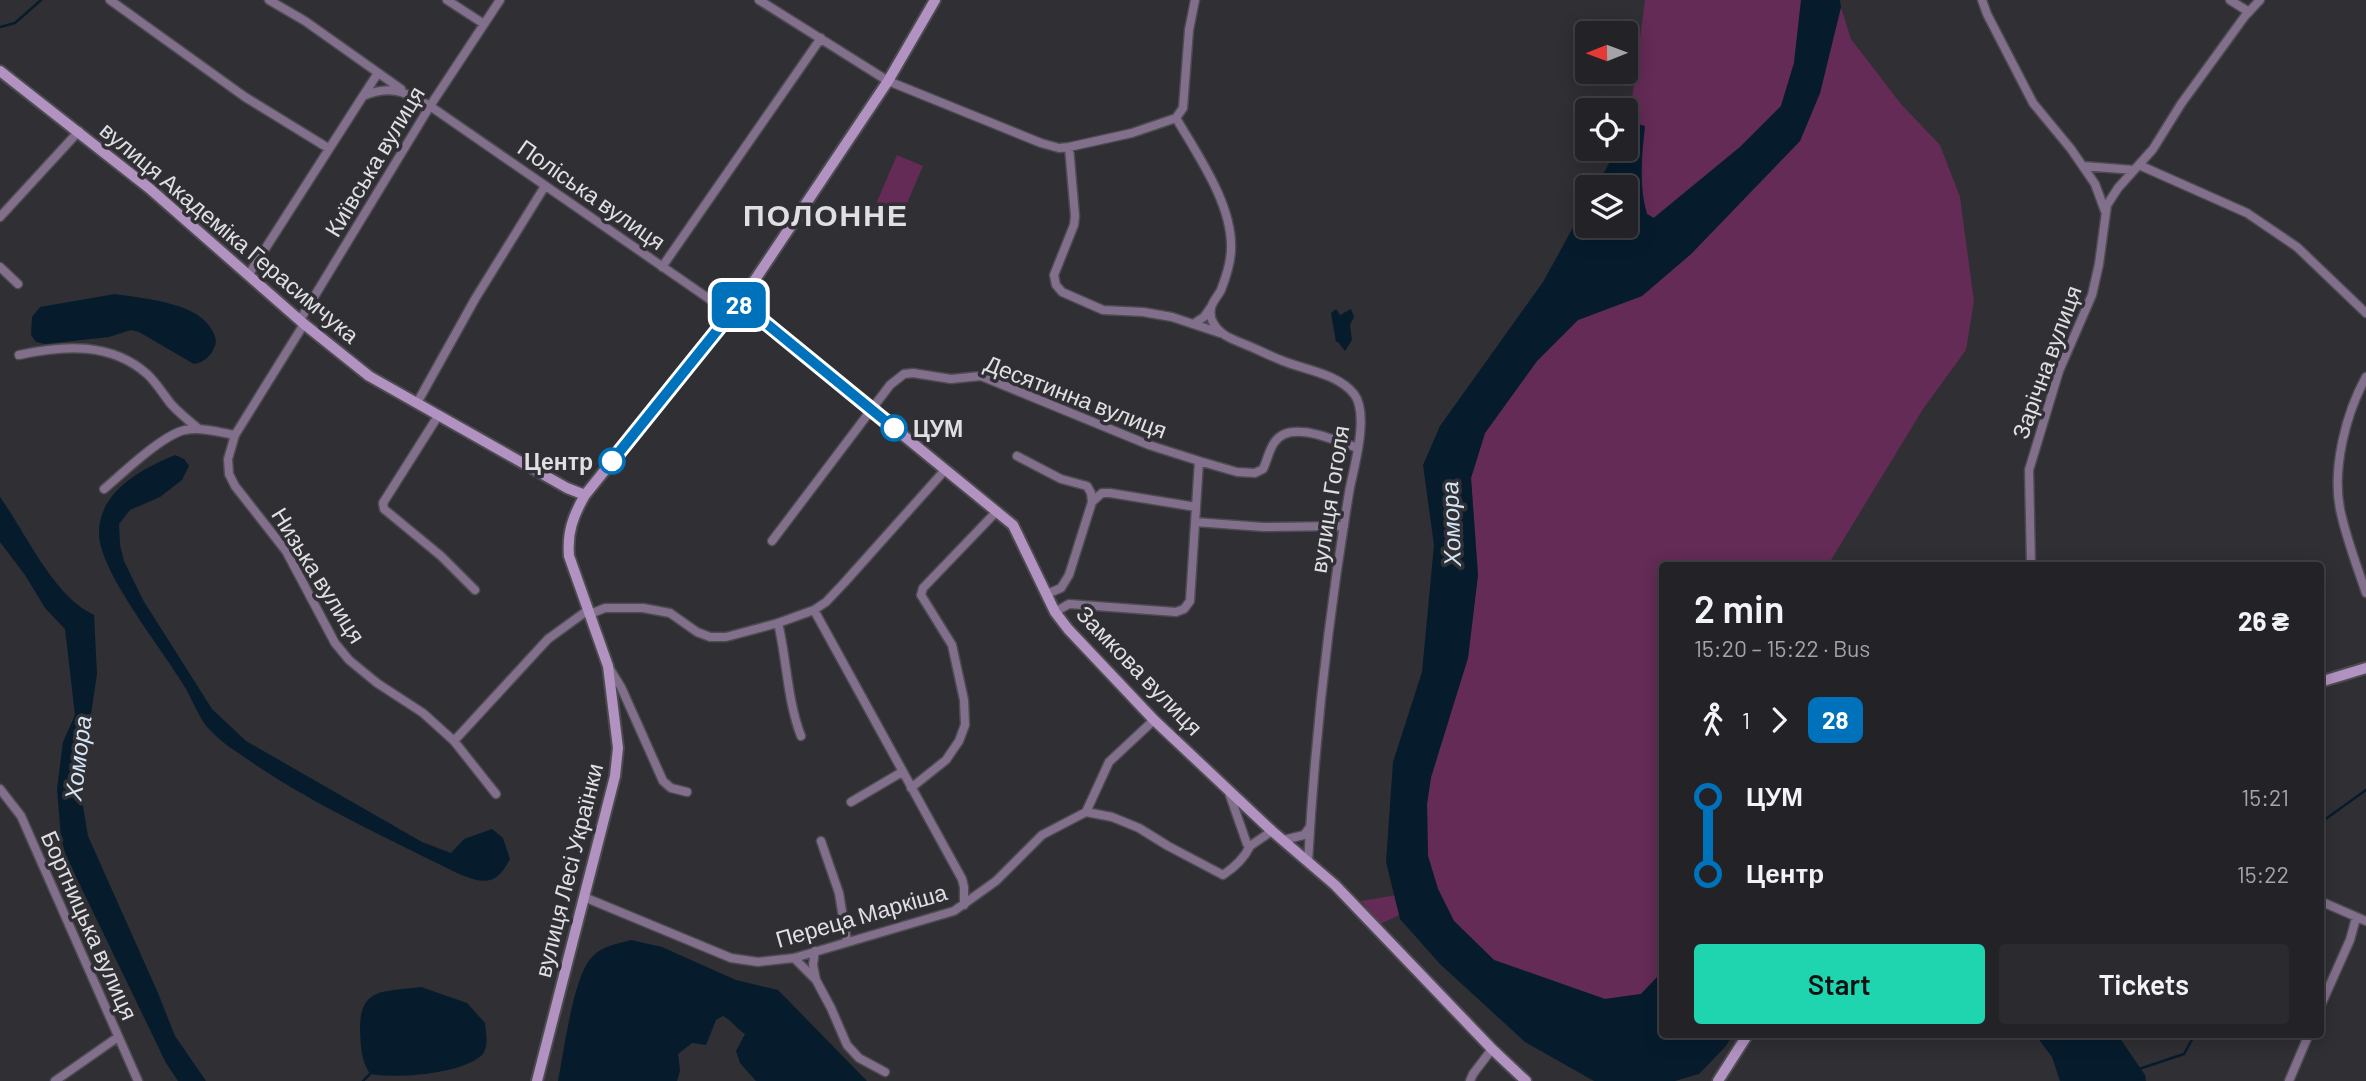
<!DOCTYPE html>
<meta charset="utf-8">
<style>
body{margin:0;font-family:Barlow,sans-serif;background:#2b2b2f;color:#f1f3f6;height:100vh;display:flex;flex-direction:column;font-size:26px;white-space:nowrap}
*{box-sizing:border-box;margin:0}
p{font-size:23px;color:#a3a4a7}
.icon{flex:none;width:38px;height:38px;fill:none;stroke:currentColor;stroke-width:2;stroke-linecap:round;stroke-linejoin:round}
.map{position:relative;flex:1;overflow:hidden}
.panel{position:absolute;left:1659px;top:562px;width:665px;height:476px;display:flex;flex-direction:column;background:#232327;border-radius:7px;box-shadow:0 4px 18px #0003,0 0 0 2px #404044}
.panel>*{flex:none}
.badge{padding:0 14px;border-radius:10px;font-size:24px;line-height:46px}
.needle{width:46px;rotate:269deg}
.tools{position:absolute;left:1575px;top:21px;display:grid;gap:14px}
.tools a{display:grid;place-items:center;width:63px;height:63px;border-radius:7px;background:#232327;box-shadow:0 4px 18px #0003,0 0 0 2px #404044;font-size:35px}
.map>.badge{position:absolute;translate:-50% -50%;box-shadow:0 0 0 4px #fff}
.legs{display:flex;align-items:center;gap:10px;height:77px;padding:0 35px;font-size:23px}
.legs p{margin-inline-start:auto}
.headline{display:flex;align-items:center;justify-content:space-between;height:119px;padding:0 35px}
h1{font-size:38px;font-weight:600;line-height:52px}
.primary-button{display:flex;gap:14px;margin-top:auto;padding:14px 35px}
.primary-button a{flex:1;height:80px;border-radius:7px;background:#1ed5b0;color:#111;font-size:28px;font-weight:600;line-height:80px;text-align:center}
.primary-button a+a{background:#2b2b2f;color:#f1f3f6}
ul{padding:0 35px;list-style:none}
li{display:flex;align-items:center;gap:24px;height:77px;font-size:26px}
li i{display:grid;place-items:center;width:10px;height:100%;margin:0 9px;background:currentColor}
li i::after{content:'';width:18px;height:18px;margin:-9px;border:5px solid;border-radius:50%;background:#232327}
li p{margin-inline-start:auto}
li:first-child i{background:linear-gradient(#0000 50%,currentColor 0)}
li:last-child i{background:linear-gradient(currentColor 50%,#0000 0)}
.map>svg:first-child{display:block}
.green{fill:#632b55}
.water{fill:#061c2d}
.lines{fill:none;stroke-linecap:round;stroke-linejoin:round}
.stream{stroke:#061c2d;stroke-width:2.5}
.street-casing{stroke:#4b4b50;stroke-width:11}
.secondary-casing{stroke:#4b4b50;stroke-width:14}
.street{stroke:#826f8c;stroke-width:8}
.secondary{stroke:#b192c0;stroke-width:10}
.line-1-casing{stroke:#fff;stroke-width:16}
.line-1{stroke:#0072bc;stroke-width:10}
.stop-1-dot{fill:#fff;stroke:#0072bc;stroke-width:3.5}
.labels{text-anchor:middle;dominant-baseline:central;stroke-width:7;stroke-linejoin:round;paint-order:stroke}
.street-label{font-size:23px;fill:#e0dfe3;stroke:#2f2f34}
.stop-label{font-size:23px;font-weight:bold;fill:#e0dfe3;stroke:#2f2f34;text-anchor:start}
.water-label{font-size:24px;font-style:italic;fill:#d4e5f5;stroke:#2f2f34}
.district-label{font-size:30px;font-weight:bold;letter-spacing:2px;fill:#e0dfe3;stroke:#2f2f34}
</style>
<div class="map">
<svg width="2366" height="1081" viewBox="0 0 2366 1081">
<rect width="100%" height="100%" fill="#2f2f34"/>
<path class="green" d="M 1645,0 L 1801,0 L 1801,3 L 1794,63 L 1781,106 L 1740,147 L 1653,218 L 1647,214 C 1637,182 1647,154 1638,124 L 1628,130 Z
M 1841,7 L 1851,39 L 1901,104 L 1940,145 L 1960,197 L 1974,301 L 1966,350 L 1923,409 L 1828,565 L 1662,565 L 1662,972 L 1641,994 L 1605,999 L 1494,960 L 1454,921 L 1438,889 L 1428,856 L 1427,804 L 1431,778 L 1468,657 L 1478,575 L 1471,478 L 1485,433 L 1537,361 L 1578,320 L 1642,296 L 1691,254 L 1800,141 L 1820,93 Z
M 897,155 L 923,166 L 899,222 L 873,211 Z
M 1402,894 L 1406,912 L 1380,924 L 1361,901 Z"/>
<path class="water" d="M 1801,0 L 1840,0 L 1841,7 L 1820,93 L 1800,141 L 1691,254 L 1642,296 L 1578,320 L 1537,361 L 1485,433 L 1471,478 L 1478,575 L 1468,658 L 1431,777 L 1427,804 L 1428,856 L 1438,889 L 1454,921 L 1494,960 L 1605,999 L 1641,994 L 1662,972 L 1662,1034 L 1733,1034 L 1726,1046 L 1699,1074 L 1675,1081 L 1594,1081 L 1525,1042 L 1440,964 L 1400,919 L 1386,862 L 1393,762 L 1422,672 L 1434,545 L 1423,465 L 1440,426 L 1543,282 L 1587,202 L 1587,226 L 1626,226 L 1626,187 L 1596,187 L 1617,149 L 1626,149 C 1626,135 1626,131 1638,124 L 1645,126 C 1642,156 1638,184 1647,214 L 1654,218 L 1740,147 L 1781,106 L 1794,63 Z
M 115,294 C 145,299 199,302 213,332 C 216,337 217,343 214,348 C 211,356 203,363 194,364 L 139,332 L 131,330 L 109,337 L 45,344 L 36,342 L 31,335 L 32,317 L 40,307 Z
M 1336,309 L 1340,315 L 1351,309 L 1354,317 L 1350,325 L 1352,340 L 1345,351 L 1338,342 L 1336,342 L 1331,313 Z
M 175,455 L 184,459 L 189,466 L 182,480 L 160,497 L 130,510 L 119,524 L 120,545 L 124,561 L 143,600 L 212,709 L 246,741 L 422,842 L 451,853 L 464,839 L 492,829 L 503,838 L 510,859 C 496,886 484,884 459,874 C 385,837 307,802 240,754 C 228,747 212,734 204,723 C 195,709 190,694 181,681 C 160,646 100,572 99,534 C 98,492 141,469 175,455 Z
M 0,497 C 26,533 53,596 94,615 L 97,674 L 80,788 L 88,836 L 158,993 L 175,1036 L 206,1081 L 178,1081 L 166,1063 L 66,856 L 61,838 L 57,789 L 63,742 L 75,715 L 65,629 L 45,608 L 25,575 L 0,542 Z
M 631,940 L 662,947 L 736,980 L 778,990 L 867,1081 L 756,1081 L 740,1063 L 736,1051 L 745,1034 C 736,1028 731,1020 723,1016 L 716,1020 L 706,1045 L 692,1043 L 678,1054 L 680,1071 L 677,1081 L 558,1081 C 564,1051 573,979 591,958 C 601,946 617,944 631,940 Z
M 421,987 L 467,1003 L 485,1023 C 486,1033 489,1047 482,1055 C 463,1074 395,1079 370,1074 C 361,1060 361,1048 360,1031 C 359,986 385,992 421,987 Z
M 2035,1034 L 2117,1034 L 2145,1075 L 2146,1081 L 2060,1081 L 2052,1057 Z"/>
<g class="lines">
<path class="stream" d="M 0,27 L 15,23 L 41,0
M 2320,823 L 2366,790
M 2139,1069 L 2184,1054 L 2195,1034
M 363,1081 L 370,1074"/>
<g class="street-casing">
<path id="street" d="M 110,0 L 245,97 L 328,148
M 269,0 L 305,21 L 401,89
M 447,0 L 484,24
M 759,0 L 888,81 L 1041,143 L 1059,148 L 1069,147 L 1132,133 L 1176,118
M 1982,0 L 1987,14 L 2033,103 L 2071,149 L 2095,184 L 2105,211
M 2230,0 L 2249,12
M 363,96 L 378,73
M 1176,118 C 1197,154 1233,205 1231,249 C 1231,262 1226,277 1221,290 C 1218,296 1212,302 1211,308 C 1210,313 1211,320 1214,324 C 1220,335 1232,339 1244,344 C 1257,349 1270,356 1283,361 C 1306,370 1338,374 1354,394 C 1369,413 1355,464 1350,487 C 1329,611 1315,737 1308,862
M 1176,118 L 1183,108 L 1189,30 L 1195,0
M 1069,147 L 1075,216 L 1074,225 L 1054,275 L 1056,285 L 1062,292 L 1103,310 L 1143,312 L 1172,317 L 1220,333
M 2139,165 L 2247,213 L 2297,247 L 2366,313
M 2083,166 L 2134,170
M 0,217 L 79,131
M 0,267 L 18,284
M 662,267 L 821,38
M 249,274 L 363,96 C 392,84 405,92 430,106 L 731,314
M 300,320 L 430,106 L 500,0
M 304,324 L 235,435 L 228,459 L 229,474 L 235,486 L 286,551 L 335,643 L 349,660 L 377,683 L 423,713 L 454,741 L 496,794
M 1193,324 L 1204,317 L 1211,307
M 19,355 C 63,345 111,342 147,374 C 156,382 163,394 171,404 C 179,413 189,421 199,429
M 2366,377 C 2346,413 2332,468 2340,509 C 2346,538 2357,566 2366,593
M 417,403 L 475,299 L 545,186
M 438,416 L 383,503 L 384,509 L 441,556 L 475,590
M 1017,456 L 1061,479 L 1087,486 L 1091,493 L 1092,502 L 1069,575 L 1061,588 L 1047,594
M 104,489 C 123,473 162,435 185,430 C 201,427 219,432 235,435
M 1092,502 L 1102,493 L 1110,493 L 1196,507
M 1195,522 L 1263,527 L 1344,526
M 772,541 L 890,385 L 904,374 L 913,373 L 951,379 L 981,376 L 1149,445 L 1199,461 L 1237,472 L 1255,473 L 1263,469 C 1267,461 1269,450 1274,443 C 1289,418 1336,441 1358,448
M 2031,565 L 2029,470 L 2059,371 L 2092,295 L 2099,264 L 2107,205 L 2118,188 L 2153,149 L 2181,104 L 2245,16 L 2260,0
M 814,610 L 962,879 L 964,887 L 964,905
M 1055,612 L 1069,604 L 1176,612 L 1184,609 L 1190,601 L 1199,461
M 590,614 L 605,608 L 643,608 L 670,613 L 697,632 L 710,637 L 726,637 L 778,623 L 814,610 L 826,602 L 844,583 L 945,470
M 778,623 C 787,660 787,700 801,736
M 610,669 L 621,687 L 663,781 L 671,788 L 687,792
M 454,741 L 548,639 L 588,610
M 911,788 L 946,760 L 959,741 L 965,725 L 964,700 L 952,645 L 921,595 L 923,588 L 997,511
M 0,789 L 21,816 L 138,1081
M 1228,790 L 1247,844 L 1250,846 L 1272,831
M 851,802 L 902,772
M 1086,812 L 1112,817 L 1139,828 L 1168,846 L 1223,875 C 1235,867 1244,859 1250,846
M 1283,840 L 1304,835 L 1310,827
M 821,841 L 839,893 L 847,942
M 584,897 L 731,958 L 758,962 L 794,958 L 954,911 L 996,881 L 1042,835 L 1086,812 L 1109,762 L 1154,720
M 2320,901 L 2366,921
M 815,951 L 813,965 L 816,980
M 794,958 L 816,980 L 831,1008 L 847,1045 L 859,1058 L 885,1072
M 2320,1007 L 2350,940 L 2356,918
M 55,1081 L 118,1037
M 1470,1081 L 1473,1074 L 1492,1049
M 2289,1081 L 2309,1034"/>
</g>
<g class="secondary-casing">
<path id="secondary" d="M 0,71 L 149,188 L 304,324 L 369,376 L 567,488 L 585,495
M 740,302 L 1013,525 L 1055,612 L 1068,629 L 1154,720 L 1272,831 L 1335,885 L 1492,1049 L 1526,1081
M 2320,682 L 2366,668
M 537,1081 L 615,776 L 618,748 L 608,666 L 569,556 C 567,532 573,516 585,495 L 740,302 L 888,81 L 935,0
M 1718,1081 L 1748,1034"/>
</g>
<use href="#street" class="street"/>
<use href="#secondary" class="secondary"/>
</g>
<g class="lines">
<g class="line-1-casing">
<path id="line-1" d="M 612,461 L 740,302 L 894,428"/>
</g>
<use href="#line-1" class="line-1"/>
</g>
<g class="stop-1-dot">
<circle cx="894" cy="428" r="12"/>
<circle cx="612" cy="461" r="12"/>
</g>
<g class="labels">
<g class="street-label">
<text transform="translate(374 161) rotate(-59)">Київська вулиця</text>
<text transform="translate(592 194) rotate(35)">Поліська вулиця</text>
<text transform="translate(230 232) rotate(40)">вулиця Академіка Герасимчука</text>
<text transform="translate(2046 362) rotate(-70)">Зарічна вулиця</text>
<text transform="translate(1076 396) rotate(21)">Десятинна вулиця</text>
<text transform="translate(1329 499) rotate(-81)">вулиця Гоголя</text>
<text transform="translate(319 575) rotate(58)">Низька вулиця</text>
<text transform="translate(1140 670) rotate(46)">Замкова вулиця</text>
<text transform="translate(568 870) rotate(-76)">вулиця Лесі Українки</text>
<text transform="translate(861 915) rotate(-16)">Переца Маркіша</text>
<text transform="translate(90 925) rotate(66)">Бортницька вулиця</text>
</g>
<g class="stop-label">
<text x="913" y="428">ЦУМ</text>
<text x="593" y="461" text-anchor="end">Центр</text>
</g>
<g class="water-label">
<text transform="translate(1450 524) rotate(-92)">Хомора</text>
<text transform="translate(77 758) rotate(-83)">Хомора</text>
</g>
<g class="district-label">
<text x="826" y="214">ПОЛОННЕ</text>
</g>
</g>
</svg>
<div class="tools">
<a><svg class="needle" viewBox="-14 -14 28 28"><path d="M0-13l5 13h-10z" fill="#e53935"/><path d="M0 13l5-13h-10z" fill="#a3a4a7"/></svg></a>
<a><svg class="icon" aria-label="locate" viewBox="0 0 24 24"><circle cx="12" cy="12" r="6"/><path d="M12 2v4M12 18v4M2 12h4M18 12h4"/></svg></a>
<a><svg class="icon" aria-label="layers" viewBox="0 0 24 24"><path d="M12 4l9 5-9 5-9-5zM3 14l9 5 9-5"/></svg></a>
</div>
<b class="badge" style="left:739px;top:305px;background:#0072bc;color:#fff">28</b>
<section class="panel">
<div class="headline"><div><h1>2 min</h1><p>15:20 – 15:22 · Bus</p></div><b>26 ₴</b></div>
<div class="legs"><svg class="icon" aria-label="walk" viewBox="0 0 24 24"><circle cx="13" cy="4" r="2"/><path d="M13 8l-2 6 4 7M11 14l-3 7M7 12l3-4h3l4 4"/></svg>1<svg class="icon" aria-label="forward" viewBox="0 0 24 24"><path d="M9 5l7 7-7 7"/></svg><b class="badge" style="background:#0072bc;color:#fff">28</b></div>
<ul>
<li><i style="color:#0072bc"></i><b>ЦУМ</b><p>15:21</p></li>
<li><i style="color:#0072bc"></i><b>Центр</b><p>15:22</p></li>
</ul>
<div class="primary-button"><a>Start</a><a>Tickets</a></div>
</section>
</div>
